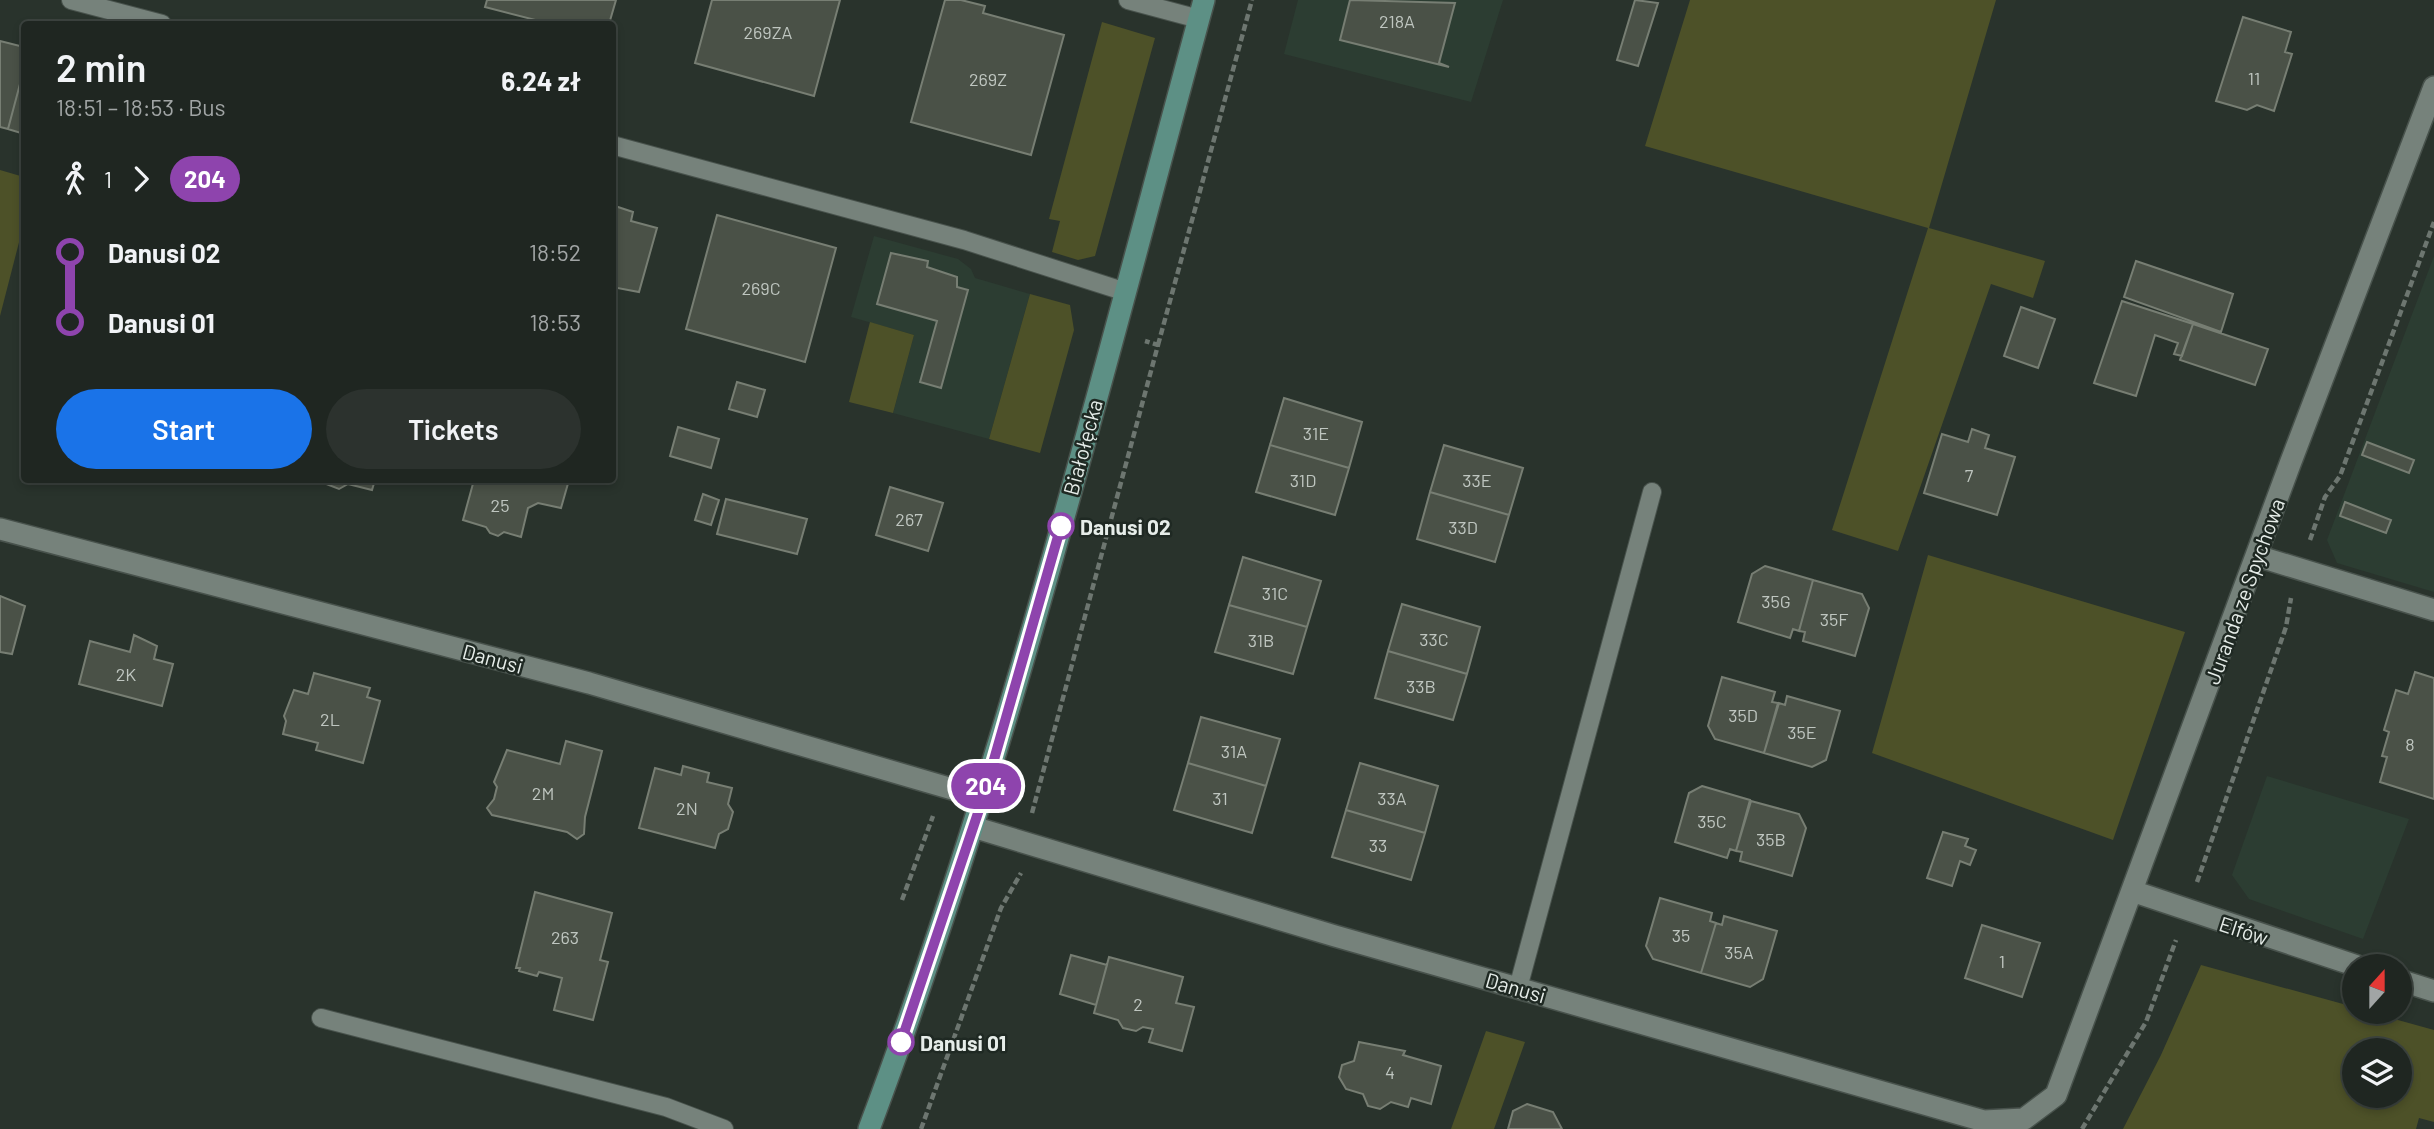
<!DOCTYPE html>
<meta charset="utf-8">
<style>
body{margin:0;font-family:Barlow,sans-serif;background:#2c322e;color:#f1f3f6;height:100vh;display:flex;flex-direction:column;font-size:26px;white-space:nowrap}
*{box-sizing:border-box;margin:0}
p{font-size:23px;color:#a1a5a5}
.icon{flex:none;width:38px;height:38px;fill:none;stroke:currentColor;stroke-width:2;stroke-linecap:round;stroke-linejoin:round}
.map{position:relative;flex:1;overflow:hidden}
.details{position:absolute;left:21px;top:21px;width:595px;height:462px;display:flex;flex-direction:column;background:#1f2621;border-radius:7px;box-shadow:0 4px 10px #0003,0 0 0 2px #3c433f}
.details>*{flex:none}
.badge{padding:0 14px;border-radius:23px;font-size:24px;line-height:46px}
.needle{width:46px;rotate:21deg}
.fabs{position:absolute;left:2342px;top:954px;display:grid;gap:14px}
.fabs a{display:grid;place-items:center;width:70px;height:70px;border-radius:50%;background:#1f2621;box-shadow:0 4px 10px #0003,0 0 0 2px #3c433f;font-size:35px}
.map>.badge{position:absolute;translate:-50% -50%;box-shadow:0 0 0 4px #fff}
.legs{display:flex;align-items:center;gap:10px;height:77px;padding:0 35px;font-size:23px}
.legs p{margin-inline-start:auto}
.headline{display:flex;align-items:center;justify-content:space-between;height:119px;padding:0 35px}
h1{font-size:38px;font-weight:600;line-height:52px}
.cta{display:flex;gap:14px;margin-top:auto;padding:14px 35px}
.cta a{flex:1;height:80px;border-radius:42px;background:#1a73e8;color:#fff;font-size:28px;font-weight:600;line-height:80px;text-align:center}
.cta a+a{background:#2c322e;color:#f1f3f6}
ul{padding:0 35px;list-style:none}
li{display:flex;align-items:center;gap:24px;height:70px;font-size:26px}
li i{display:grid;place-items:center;width:10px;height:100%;margin:0 9px;background:currentColor}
li i::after{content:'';width:18px;height:18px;margin:-9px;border:5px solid;border-radius:50%;background:#1f2621}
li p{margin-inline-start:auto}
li:first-child i{background:linear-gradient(#0000 50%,currentColor 0)}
li:last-child i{background:linear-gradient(currentColor 50%,#0000 0)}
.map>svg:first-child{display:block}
.built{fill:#2c3d32}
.green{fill:#4d5128;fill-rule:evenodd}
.building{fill:#4a5147;stroke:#777e73;stroke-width:2}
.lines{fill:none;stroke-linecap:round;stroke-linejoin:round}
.lane-casing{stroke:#48524c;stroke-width:20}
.street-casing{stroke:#48524c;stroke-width:24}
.secondary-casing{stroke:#48524c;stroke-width:24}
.path{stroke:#6d7670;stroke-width:4.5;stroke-dasharray:7 3.5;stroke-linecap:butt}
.lane{stroke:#76827b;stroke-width:18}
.street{stroke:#76827b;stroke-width:21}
.secondary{stroke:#5d9085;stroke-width:21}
.line-1-casing{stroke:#fff;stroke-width:16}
.line-1{stroke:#8e44ad;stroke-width:10}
.stop-1-dot{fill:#fff;stroke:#8e44ad;stroke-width:3.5}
.labels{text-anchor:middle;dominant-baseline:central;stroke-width:5;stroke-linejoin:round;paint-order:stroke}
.number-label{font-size:18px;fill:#bfc6c0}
.street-label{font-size:21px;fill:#e6ede9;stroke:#1f2923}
.stop-label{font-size:21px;font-weight:bold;fill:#e6ede9;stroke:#1f2923;text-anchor:start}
</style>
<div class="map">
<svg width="2434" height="1129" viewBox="0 0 2434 1129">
<rect width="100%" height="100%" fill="#29332c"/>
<path class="built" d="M 1298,0 L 1503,0 L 1471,102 L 1284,54 Z
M 874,236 L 958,259 L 971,269 L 975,278 L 1030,294 L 989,439 L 893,413 L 914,335 L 851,317 Z
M 2434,256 L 2434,592 L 2337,563 L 2327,540 Z
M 2267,776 L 2409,819 L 2363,939 L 2249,899 L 2232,875 Z"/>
<path class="green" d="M 1690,0 L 1996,0 L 1929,228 L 2045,261 L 2033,298 L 1991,284 L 1898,551 L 1832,530 L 1928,228 L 1645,146 Z
M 1102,22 L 1155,38 L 1095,256 L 1078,260 L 1052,252 L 1060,221 L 1049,219 Z
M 0,170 L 24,177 L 24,223 L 0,316 Z
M 1030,294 L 1070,305 L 1074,330 L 1040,453 L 989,439 Z
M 870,322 L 914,335 L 893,413 L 849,402 Z
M 1928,555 L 2185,632 L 2113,840 L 1872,753 Z
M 2201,965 L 2354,1007 L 2354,1012 L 2369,1012 L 2434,1030 L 2434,1122 L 2419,1118 L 2416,1129 L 2123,1129 L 2161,1055 ZM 2354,1050 L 2399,1050 L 2399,1096 L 2354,1096 Z
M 1486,1031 L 1525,1042 L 1494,1129 L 1451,1129 Z"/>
<path class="building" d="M 487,0 L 616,0 L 609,24 L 551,24 L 485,7 Z
M 712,0 L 840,0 L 814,96 L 695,63 Z
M 945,0 L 961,0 L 985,6 L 983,13 L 1064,35 L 1031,155 L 911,122 Z
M 1350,0 L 1455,3 L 1439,63 L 1449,67 L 1340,40 Z
M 1635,0 L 1658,3 L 1638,66 L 1617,60 Z
M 2243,17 L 2291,32 L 2285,52 L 2292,54 L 2274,111 L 2257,105 L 2247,110 L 2216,101 Z
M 0,41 L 24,47 L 24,85 L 20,84 L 8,129 L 0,127 Z
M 20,84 L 24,85 L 24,134 L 8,129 Z
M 612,205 L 633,212 L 631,221 L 657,228 L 639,292 L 612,287 Z
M 717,215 L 836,248 L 805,362 L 686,329 Z
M 891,253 L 928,261 L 927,267 L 957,277 L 957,287 L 968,290 L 941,388 L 920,382 L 937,321 L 877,304 Z
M 2136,261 L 2233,294 L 2221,332 L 2124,297 Z
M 2122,301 L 2193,324 L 2182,356 L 2174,354 L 2178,343 L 2155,335 L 2136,396 L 2094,383 Z
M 2021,307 L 2055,319 L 2038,368 L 2004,356 Z
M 2193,324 L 2268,349 L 2255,385 L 2180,360 Z
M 737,382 L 765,390 L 757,417 L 729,409 Z
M 1284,398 L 1362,422 L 1349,468 L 1270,445 Z
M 678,427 L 719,439 L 711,468 L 670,456 Z
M 1972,429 L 1989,435 L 1985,448 L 2015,457 L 1997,515 L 1924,493 L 1942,434 L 1968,442 Z
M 2367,442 L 2414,460 L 2409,473 L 2362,455 Z
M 1270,445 L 1349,468 L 1335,515 L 1256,492 Z
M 1444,445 L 1523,468 L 1509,515 L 1430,492 Z
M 316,480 L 375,480 L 372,490 L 348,484 L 339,489 Z
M 474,480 L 569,480 L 561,508 L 538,503 L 528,508 L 521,537 L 504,532 L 498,536 L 490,533 L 486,527 L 463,520 Z
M 890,487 L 943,503 L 928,551 L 876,535 Z
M 1430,492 L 1509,515 L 1495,562 L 1417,539 Z
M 703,494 L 719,500 L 711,525 L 695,520 Z
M 726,499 L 807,519 L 797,554 L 717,534 Z
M 2345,502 L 2391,520 L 2386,533 L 2340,516 Z
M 1243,557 L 1321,581 L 1307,627 L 1229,605 Z
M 1765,566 L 1813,580 L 1799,631 L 1793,629 L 1790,638 L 1738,622 L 1752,574 Z
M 1813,580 L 1862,594 L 1869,608 L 1855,656 L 1803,641 L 1805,632 L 1799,631 Z
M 0,596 L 25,606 L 12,654 L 0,652 Z
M 1402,604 L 1480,627 L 1467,674 L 1388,651 Z
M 1229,605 L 1307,627 L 1293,674 L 1215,652 Z
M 134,635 L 157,646 L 154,659 L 173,664 L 162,706 L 79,684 L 90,641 L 130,652 Z
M 1388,651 L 1467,674 L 1453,720 L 1375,698 Z
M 2415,672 L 2434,678 L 2434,799 L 2380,782 L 2387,757 L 2382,756 L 2389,732 L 2384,730 L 2396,690 L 2408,694 Z
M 314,673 L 370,688 L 367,697 L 380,701 L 363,763 L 316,750 L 318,743 L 283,734 L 286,721 L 284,716 L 294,690 L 308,694 Z
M 1722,677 L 1775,692 L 1772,702 L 1778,703 L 1764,753 L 1715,739 L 1708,726 Z
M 1787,696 L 1840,711 L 1826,760 L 1812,767 L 1764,753 L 1779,703 L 1785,705 Z
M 1201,717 L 1280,739 L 1266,786 L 1188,763 Z
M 566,741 L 602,751 L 585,817 L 584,834 L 577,839 L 567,832 L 492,815 L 487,808 L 494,799 L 497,787 L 494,782 L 507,750 L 560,764 Z
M 1188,763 L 1266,786 L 1252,833 L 1174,810 Z
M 1360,763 L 1438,786 L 1425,833 L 1346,810 Z
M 683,766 L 709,773 L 707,782 L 732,788 L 728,804 L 733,812 L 728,829 L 719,834 L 715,848 L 639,828 L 655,768 L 681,775 Z
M 1702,786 L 1750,800 L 1736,851 L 1730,849 L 1727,858 L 1675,842 L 1689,793 Z
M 1751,801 L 1799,814 L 1806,828 L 1792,876 L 1740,861 L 1742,852 L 1736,851 Z
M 1346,810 L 1425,833 L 1411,880 L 1332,857 Z
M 1943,832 L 1968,839 L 1965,846 L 1976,850 L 1970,865 L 1960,861 L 1952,886 L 1927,878 Z
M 535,892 L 612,913 L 600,960 L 608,962 L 593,1020 L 554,1010 L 562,978 L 539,972 L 537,976 L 519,971 L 520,968 L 516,968 Z
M 1660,898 L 1712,913 L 1710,921 L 1716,923 L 1701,973 L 1653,959 L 1646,946 Z
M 1724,916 L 1777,931 L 1763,979 L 1750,987 L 1701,973 L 1716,923 L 1722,925 Z
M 1982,925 L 2040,943 L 2022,997 L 1965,978 Z
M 1071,955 L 1107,965 L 1096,1005 L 1060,994 Z
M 1109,957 L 1183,977 L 1176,1003 L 1194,1007 L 1182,1051 L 1149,1042 L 1153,1029 L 1143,1027 L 1136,1031 L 1123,1028 L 1118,1020 L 1094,1013 Z
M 1359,1042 L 1405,1051 L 1403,1055 L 1441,1066 L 1431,1104 L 1411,1098 L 1408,1107 L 1391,1102 L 1380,1109 L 1368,1106 L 1363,1094 L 1346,1089 L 1339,1077 L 1342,1065 L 1354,1061 Z
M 1527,1104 L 1553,1112 L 1562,1129 L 1508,1129 L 1513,1111 Z"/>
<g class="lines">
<g class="lane-casing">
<path id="lane" d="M 71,0 L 162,24
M 1128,0 L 1199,19
M 612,145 L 964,240 L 1126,292
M 1518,988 L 1652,492
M 321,1018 L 666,1107 L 724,1129"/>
</g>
<g class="street-casing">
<path id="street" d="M 0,529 L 589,683 L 983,798
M 2257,556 L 2434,610
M 973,827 L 1335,936 L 1984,1121 L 2024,1119 L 2056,1095 L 2290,464 L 2434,87
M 2132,891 L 2357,966
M 2399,980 L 2434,991"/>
</g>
<g class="secondary-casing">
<path id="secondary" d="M 869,1129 C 1007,761 1101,379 1204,0"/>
</g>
<path class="path" d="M 1158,345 L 1252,0
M 2310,540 L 2325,497 L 2340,476 L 2434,222
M 1032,813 L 1158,345 L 1145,341
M 2197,882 L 2286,627 L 2291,598
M 902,900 L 933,816
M 921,1129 L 1001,908 L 1021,873
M 2082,1129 L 2146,1022 L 2176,940"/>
<use href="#lane" class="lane"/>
<use href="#street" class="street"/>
<use href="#secondary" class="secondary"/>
</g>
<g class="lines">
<g class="line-1-casing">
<path id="line-1" d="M 901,1042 L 983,798 L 1061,526"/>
</g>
<use href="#line-1" class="line-1"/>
</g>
<g class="stop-1-dot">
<circle cx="1061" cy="526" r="12"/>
<circle cx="901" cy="1042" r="12"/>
</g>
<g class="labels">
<g class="number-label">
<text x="1397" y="21">218A</text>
<text x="768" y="32">269ZA</text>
<text x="2254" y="78">11</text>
<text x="988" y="79">269Z</text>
<text x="761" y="288">269C</text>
<text x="1316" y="433">31E</text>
<text x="1969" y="475">7</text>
<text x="1303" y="480">31D</text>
<text x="1477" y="480">33E</text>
<text x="500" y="505">25</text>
<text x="909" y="519">267</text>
<text x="1463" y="527">33D</text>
<text x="1275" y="593">31C</text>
<text x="1776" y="601">35G</text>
<text x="1834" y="619">35F</text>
<text x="1434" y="639">33C</text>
<text x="1261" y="640">31B</text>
<text x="126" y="674">2K</text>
<text x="1421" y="686">33B</text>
<text x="1743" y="715">35D</text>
<text x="330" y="719">2L</text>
<text x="1802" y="732">35E</text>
<text x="2410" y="744">8</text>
<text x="1234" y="751">31A</text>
<text x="543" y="793">2M</text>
<text x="1220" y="798">31</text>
<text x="1392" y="798">33A</text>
<text x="687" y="808">2N</text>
<text x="1712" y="821">35C</text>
<text x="1771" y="839">35B</text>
<text x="1378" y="845">33</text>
<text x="1681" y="935">35</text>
<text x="565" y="937">263</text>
<text x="1739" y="952">35A</text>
<text x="2002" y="961">1</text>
<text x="1138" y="1004">2</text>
<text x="1390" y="1072">4</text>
</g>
<g class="street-label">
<text transform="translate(1082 447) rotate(-75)">Białołęcka</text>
<text transform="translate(2244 591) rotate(-70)">Juranda ze Spychowa</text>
<text transform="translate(493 658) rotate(15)">Danusi</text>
<text transform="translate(2244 930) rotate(18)">Elfów</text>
<text transform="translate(1516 987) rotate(16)">Danusi</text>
</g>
<g class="stop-label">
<text x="1080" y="526">Danusi 02</text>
<text x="920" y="1042">Danusi 01</text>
</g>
</g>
</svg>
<div class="fabs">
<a><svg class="needle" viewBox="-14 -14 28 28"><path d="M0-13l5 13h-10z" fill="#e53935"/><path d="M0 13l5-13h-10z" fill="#a1a5a5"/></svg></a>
<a><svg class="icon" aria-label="layers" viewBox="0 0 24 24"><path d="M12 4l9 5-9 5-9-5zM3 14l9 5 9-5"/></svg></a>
</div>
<b class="badge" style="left:986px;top:786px;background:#8e44ad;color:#fff">204</b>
<section class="details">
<div class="headline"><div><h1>2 min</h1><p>18:51 – 18:53 · Bus</p></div><b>6.24 zł</b></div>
<div class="legs"><svg class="icon" aria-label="walk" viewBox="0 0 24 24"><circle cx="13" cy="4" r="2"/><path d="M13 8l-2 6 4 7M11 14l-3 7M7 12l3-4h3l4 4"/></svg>1<svg class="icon" aria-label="forward" viewBox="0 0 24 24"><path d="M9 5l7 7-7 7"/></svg><b class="badge" style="background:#8e44ad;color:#fff">204</b></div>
<ul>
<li><i style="color:#8e44ad"></i><b>Danusi 02</b><p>18:52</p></li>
<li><i style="color:#8e44ad"></i><b>Danusi 01</b><p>18:53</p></li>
</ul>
<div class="cta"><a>Start</a><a>Tickets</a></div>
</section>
</div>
